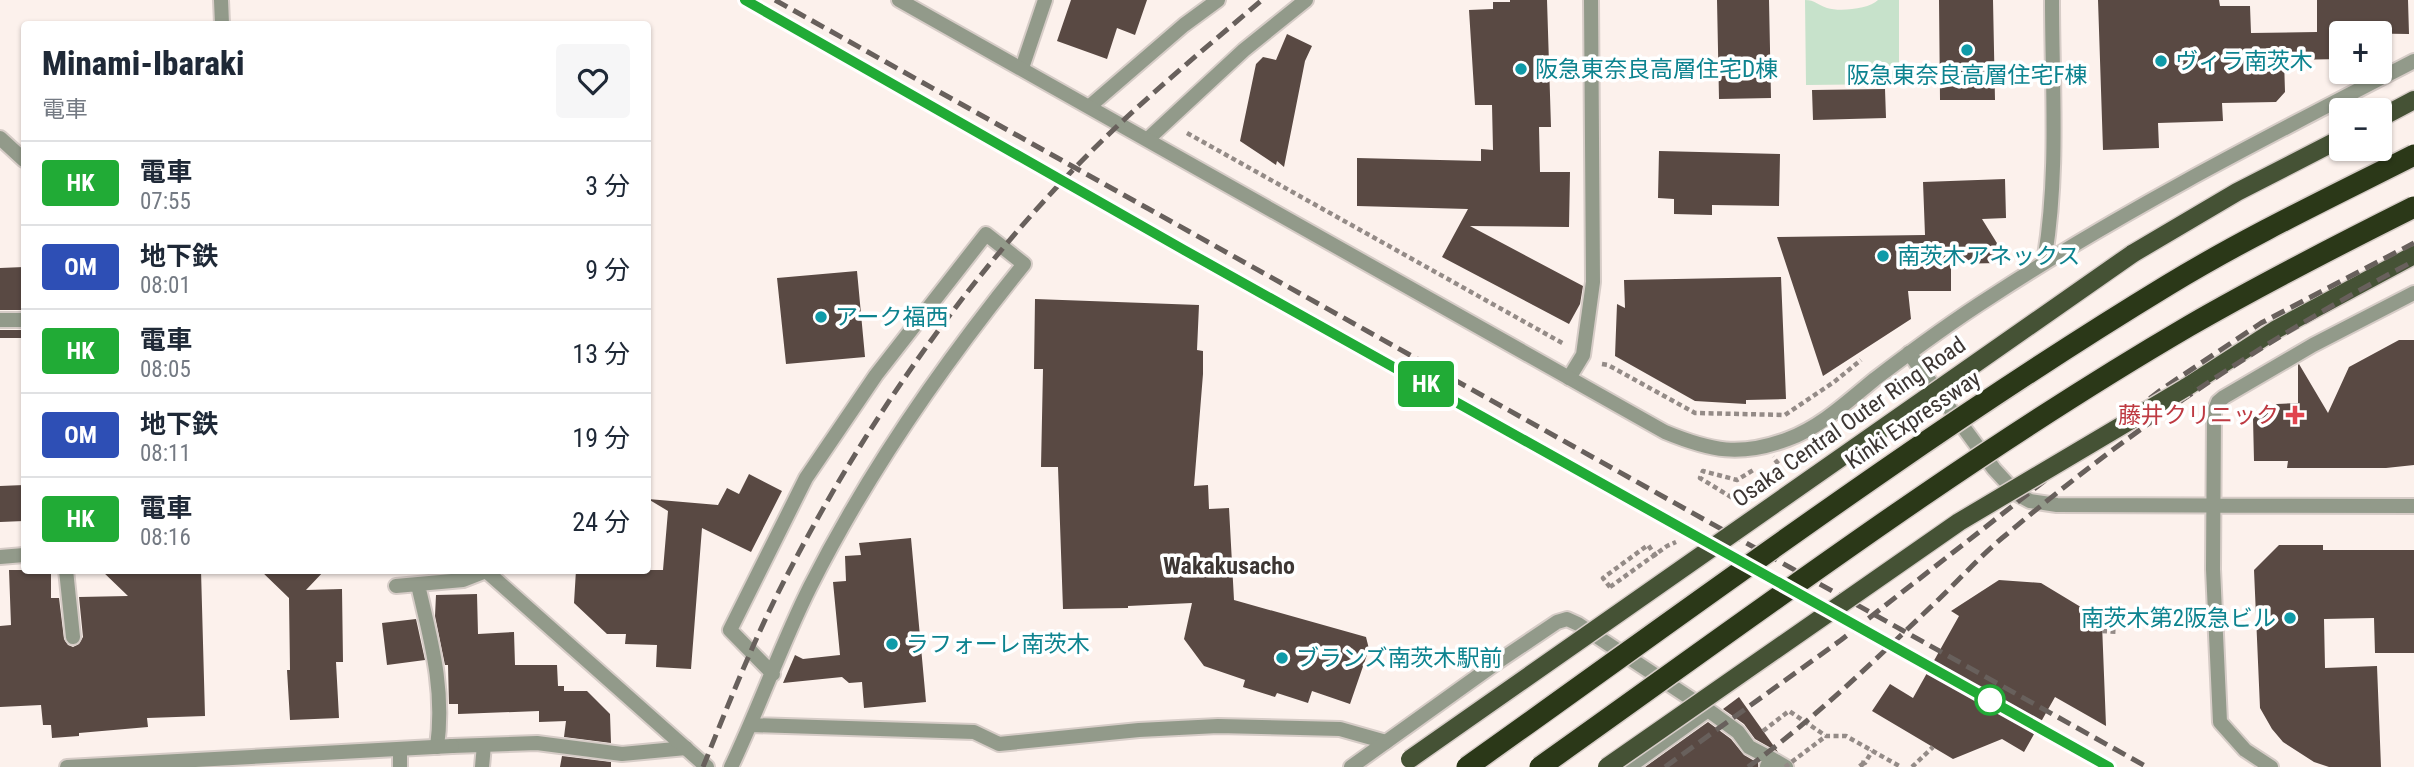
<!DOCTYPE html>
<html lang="ja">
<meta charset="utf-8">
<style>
body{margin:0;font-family:"Roboto Condensed","Noto Sans JP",sans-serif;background:#f6f6f7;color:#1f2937;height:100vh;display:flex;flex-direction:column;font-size:26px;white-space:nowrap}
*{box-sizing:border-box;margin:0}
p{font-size:23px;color:#747a83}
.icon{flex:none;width:38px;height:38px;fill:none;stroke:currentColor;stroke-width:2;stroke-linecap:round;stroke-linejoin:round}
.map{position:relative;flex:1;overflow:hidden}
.side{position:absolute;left:21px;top:21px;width:630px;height:553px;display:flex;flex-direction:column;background:#fff;border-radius:7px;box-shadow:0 2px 5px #0004}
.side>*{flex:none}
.badge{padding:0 14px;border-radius:5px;font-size:24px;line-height:46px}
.buttons{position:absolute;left:2329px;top:21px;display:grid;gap:14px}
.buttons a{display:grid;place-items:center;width:63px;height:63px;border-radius:7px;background:#fff;box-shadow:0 2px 5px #0004;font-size:35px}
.map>.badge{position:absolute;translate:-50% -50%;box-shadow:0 0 0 4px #fff}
.round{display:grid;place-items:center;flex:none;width:74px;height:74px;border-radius:7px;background:#f6f6f7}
.headline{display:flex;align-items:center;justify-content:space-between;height:119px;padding:0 21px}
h1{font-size:33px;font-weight:800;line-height:52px}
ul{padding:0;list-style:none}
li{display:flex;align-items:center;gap:21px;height:84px;padding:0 21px;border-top:2px solid #e0e1e3}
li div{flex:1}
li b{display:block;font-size:26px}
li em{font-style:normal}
li .badge{min-width:77px;font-weight:700;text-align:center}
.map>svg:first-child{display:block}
.green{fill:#c7e2cb}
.building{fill:#594943}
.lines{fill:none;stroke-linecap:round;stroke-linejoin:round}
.service-casing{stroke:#d6ccc7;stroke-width:18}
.minor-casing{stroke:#d6ccc7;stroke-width:18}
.tertiary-casing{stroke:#d6ccc7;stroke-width:18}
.primary-casing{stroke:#d6ccc7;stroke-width:21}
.path{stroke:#948b87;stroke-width:4.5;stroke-dasharray:5 3.5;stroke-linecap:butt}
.service{stroke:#929a8a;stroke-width:14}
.minor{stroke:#929a8a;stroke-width:14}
.tertiary{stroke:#929a8a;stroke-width:14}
.primary{stroke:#455235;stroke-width:18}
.rail{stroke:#68605c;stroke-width:5;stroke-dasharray:14 7;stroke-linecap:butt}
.primary-bridge-casing{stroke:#d6ccc7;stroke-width:21;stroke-linecap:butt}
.motorway-bridge-casing{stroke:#d6ccc7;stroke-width:24;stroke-linecap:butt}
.path-bridge{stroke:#948b87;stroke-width:4.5;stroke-dasharray:5 3.5;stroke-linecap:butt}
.primary-bridge{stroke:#455235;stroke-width:18}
.motorway-bridge{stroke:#2b3818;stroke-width:21}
.line-casing{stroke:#fff;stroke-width:16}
.line{stroke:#21ab36;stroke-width:10}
.culture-dot{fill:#0f9aa8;stroke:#fff;stroke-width:2.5}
.health-dot{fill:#e0444e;stroke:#fff;stroke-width:2.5}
.stop-dot{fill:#fff;stroke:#21ab36;stroke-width:3.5}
.labels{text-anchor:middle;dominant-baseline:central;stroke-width:7;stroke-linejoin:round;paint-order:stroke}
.culture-label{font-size:23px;fill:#0d838f;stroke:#fff;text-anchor:start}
.health-label{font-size:23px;fill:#be3a42;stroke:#fff;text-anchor:end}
.street-label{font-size:23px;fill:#3d3633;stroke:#fff}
.neighbourhood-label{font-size:24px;font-weight:bold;fill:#3d3633;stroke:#fff}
</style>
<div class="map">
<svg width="2414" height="767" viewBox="0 0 2414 767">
<rect width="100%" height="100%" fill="#fcf1ec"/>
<path class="green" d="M 1805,0 C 1815,0 1818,5 1827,8 C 1840,12 1869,9 1878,0 L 1899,0 L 1899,84 L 1806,85 Z"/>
<path class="building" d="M 1071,0 L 1147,0 L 1135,35 L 1117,28 L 1107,59 L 1057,41 Z
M 1510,0 L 1547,0 L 1551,127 L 1539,127 L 1540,172 L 1570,172 L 1569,227 L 1470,226 L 1583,286 L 1580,304 L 1569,324 L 1442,257 L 1468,209 L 1357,206 L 1357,158 L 1481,161 L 1481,149 L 1493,150 L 1492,105 L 1475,105 L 1469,10 L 1493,9 L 1493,2 L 1510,2 Z
M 1717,0 L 1769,0 L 1771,98 L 1719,99 Z
M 1939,0 L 1993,0 L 1995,100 L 1940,100 Z
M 2098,0 L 2219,0 L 2220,6 L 2250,6 L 2251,33 L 2317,32 L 2317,0 L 2408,0 L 2409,34 L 2342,33 L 2342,59 L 2284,60 L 2285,92 L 2276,102 L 2222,103 L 2223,121 L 2158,123 L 2159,148 L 2103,150 Z
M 1287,34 L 1312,46 L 1305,61 L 1284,167 L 1277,161 L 1276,165 L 1240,141 L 1256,64 L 1263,57 L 1276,60 Z
M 1885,89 L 1886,118 L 1813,120 L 1812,90 Z
M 1659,151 L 1780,154 L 1779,206 L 1712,205 L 1712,215 L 1674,214 L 1674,199 L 1658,198 Z
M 2005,179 L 2006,218 L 1982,219 L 2000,248 L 1998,263 L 1951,264 L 1951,291 L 1908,291 L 1911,319 L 1823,376 L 1777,237 L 1925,235 L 1923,182 Z
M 24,267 L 24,310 L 0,310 L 0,268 Z
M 857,271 L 865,357 L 786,364 L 777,278 Z
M 1781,277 L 1786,399 L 1746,400 L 1746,404 L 1695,401 L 1615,356 L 1617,304 L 1625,308 L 1624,280 Z
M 1035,299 L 1199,305 L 1197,350 L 1203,351 L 1203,374 L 1194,486 L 1208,485 L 1209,509 L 1229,508 L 1234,600 L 1366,637 L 1369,649 L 1350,704 L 1312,691 L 1308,703 L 1277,693 L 1275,697 L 1243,687 L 1245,680 L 1204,666 L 1184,639 L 1192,603 L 1128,606 L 1128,608 L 1063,609 L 1058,467 L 1041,467 L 1043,369 L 1034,369 Z
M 0,330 L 24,330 L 24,338 L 0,338 Z
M 2399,340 L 2414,340 L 2414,465 L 2386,468 L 2287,468 L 2288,461 L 2254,461 L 2253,418 L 2277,404 L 2298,403 L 2298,365 L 2299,364 L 2328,413 L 2349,367 Z
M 749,474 L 782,491 L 751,552 L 702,528 L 691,669 L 656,667 L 657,645 L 625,644 L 626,634 L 607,634 L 574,603 L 576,570 L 663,570 L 668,511 L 648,499 L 718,505 L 727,488 L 739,494 Z
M 24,485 L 24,521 L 0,522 L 0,486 Z
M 911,538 L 926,702 L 864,708 L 862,682 L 849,683 L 842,677 L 783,683 L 795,655 L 803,659 L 840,655 L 833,582 L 846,581 L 845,556 L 861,555 L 859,543 Z
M 2279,545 L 2323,545 L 2323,550 L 2414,550 L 2414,653 L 2375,653 L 2374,618 L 2324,619 L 2325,668 L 2377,666 L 2381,767 L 2329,767 L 2314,762 L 2283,742 L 2272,729 L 2260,708 L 2254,570 Z
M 9,570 L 51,570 L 51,598 L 59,598 L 64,639 L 68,645 L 73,647 L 79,644 L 83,637 L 79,597 L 128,596 L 101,570 L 201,570 L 205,716 L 147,718 L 148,727 L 79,733 L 79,736 L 52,738 L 51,725 L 43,725 L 41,705 L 0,707 L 0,626 L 11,625 Z
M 260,570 L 325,570 L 306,590 L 342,589 L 343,662 L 336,662 L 339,718 L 290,720 L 287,670 L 290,670 L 289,598 Z
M 1999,580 L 2041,583 L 2099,618 L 2102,624 L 2106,726 L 2055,697 L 2024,752 L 2002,739 L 1953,759 L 1872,711 L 1890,684 L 1913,698 L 1959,616 L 1951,611 Z
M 477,594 L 478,634 L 514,632 L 515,665 L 557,665 L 558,686 L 564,686 L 564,691 L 587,691 L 610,714 L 611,743 L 564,737 L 566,721 L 539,722 L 539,711 L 458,714 L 458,704 L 449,704 L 448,665 L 445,665 L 435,616 L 436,595 Z
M 416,619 L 425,660 L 387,665 L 382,623 Z
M 1739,697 L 1751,714 L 1778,752 L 1755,739 L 1744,724 L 1723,709 Z
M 1708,722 L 1731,739 L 1744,755 L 1758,763 L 1758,767 L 1645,767 Z
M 562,756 L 611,762 L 611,767 L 560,767 Z"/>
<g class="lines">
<g class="service-casing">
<path id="service" d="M 221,0 L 222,24
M 1569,378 L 1583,355 L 1593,282 L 1591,0
M 0,557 L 24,555
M 66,570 L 73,637
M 418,585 C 431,641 445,689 437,747
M 396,586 L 463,580 L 486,571
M 751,725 L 974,732 L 999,744 L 1139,730 L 1218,726 L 1340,729 L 1386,742
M 452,746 L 537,743 L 622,754 L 686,748
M 400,767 L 400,749
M 482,767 L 484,745
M 731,767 C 759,708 781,645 810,587 C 868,472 943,364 1024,264 L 986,234 L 876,375 L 806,478 L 730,630 L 773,674"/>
</g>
<g class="minor-casing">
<path id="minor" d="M 1022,68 L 1045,0
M 1090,106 L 1184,25 L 1218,0
M 1148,139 L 1244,50 L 1306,0
M 0,320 L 24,320
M 1909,353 L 1994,469 L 2017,494 L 2030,501 L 2057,505 L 2414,506
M 1767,766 L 1772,759 L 1786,767
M 67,767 L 452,746
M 1351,767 L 1499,661 L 1557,622 L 1567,619 L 1578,624 L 1708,710 L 1738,732 L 1749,747 L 1772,759
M 1629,767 L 1708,710
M 2271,767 L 2245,750 L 2220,722 L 2213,569 L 2214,412 L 2218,402 L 2224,397 L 2313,345 L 2414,293"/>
</g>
<g class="tertiary-casing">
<path id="tertiary" d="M 899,0 L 1665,432 C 1711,451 1740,457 1788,439 C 1821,427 1848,401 1875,379 C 1913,350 1951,322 1992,296 C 2127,208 2271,135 2414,61
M 0,138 L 24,160
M 2044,262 C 2059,176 2052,86 2052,0
M 485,570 L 707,767"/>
</g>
<g class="primary-casing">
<path id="primary" d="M 2380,118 L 2414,100
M 2132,254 L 2237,192 L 2342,138
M 2185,388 L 2275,330 L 2414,255"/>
</g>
<path class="path" d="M 1187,133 L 1564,344
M 1602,364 L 1608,365 L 1695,413 L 1785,415 L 1834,382 L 1861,360
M 1739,502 L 1700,478 L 1703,471 L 1737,480 L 1755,469
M 1610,587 L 1603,578 L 1648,545 L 1658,559
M 2102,631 L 2119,632
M 1763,731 L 1789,711 L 1826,736 L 1846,736 L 1901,767
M 1863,767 L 1859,762 L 1865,763 L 1872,751
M 1912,767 L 1933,747"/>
<use href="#service" class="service"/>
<use href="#minor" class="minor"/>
<use href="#tertiary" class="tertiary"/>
<use href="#primary" class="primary"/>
<path class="rail" d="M 745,0 L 1184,250 L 2109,767
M 775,0 L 2147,767
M 703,767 C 726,710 749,652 776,597 C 853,443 951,298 1070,173 C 1130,110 1196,56 1262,0
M 1665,767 L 1841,640 L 2162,389 L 2261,323 L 2414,243
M 1748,767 C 1817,717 1877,658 1938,600 C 1961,578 1982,554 2007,534 C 2132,428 2268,337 2414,261"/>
<g class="primary-bridge-casing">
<path id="primary-bridge" d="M 1410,759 L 2132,254
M 1607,767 L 1959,522 L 2185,388"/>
</g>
<g class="motorway-bridge-casing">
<path id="motorway-bridge" d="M 1467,767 C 1698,603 1926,432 2168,285 C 2247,237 2331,197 2414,155
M 1540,767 C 1753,616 1963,458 2189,326 C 2262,284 2338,245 2414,207"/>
</g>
<path class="path-bridge" d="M 1735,500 L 1741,493 L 1780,466 L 1773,457
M 1610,587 L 1667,546 L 1676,542
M 1785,767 L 1826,736"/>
<use href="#primary-bridge" class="primary-bridge"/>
<use href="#motorway-bridge" class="motorway-bridge"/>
</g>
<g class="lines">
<g class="line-casing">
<path id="line" d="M 745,0 L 1184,250 L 2109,767"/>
</g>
<use href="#line" class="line"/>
</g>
<g class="culture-dot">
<circle cx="1967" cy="50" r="7"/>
<circle cx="2161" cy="61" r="7"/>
<circle cx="1521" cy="69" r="7"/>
<circle cx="1883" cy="256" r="7"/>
<circle cx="821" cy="317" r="7"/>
<circle cx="2290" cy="618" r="7"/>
<circle cx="892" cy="644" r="7"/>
<circle cx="1282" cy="658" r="7"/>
</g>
<path class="health-dot" d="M2291.5 404.5h7v7h7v7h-7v7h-7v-7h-7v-7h7z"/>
<circle class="stop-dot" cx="1990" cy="700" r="14"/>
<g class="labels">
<g class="culture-label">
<text x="2175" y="61">ヴィラ南茨木</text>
<text x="1535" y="69">阪急東奈良高層住宅D棟</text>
<text x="1967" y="75" text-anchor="middle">阪急東奈良高層住宅F棟</text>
<text x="1897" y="256">南茨木アネックス</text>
<text x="835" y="317">アーク福西</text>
<text x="2276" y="618" text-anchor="end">南茨木第2阪急ビル</text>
<text x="906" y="644">ラフォーレ南茨木</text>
<text x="1296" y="658">ブランズ南茨木駅前</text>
</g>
<g class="health-label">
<text x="2279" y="415">藤井クリニック</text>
</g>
<g class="street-label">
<text transform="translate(1913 420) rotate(-34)">Kinki Expressway</text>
<text transform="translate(1849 422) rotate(-35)">Osaka Central Outer Ring Road</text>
</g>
<g class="neighbourhood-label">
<text x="1229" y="566">Wakakusacho</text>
</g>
</g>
</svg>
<div class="buttons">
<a>+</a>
<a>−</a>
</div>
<b class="badge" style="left:1426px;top:384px;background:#21ab36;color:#fff">HK</b>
<section class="side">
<div class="headline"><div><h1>Minami-Ibaraki</h1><p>電車</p></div><a class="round"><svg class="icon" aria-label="heart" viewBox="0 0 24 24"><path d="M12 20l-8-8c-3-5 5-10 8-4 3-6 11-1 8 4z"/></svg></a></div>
<ul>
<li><span class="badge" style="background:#21ab36;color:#fff">HK</span><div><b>電車</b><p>07:55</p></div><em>3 分</em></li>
<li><span class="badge" style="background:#2e4fb5;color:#fff">OM</span><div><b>地下鉄</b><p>08:01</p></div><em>9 分</em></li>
<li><span class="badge" style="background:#21ab36;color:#fff">HK</span><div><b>電車</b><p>08:05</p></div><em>13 分</em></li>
<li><span class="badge" style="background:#2e4fb5;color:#fff">OM</span><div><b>地下鉄</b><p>08:11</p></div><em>19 分</em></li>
<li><span class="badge" style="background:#21ab36;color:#fff">HK</span><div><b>電車</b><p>08:16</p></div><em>24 分</em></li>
</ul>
</section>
</div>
